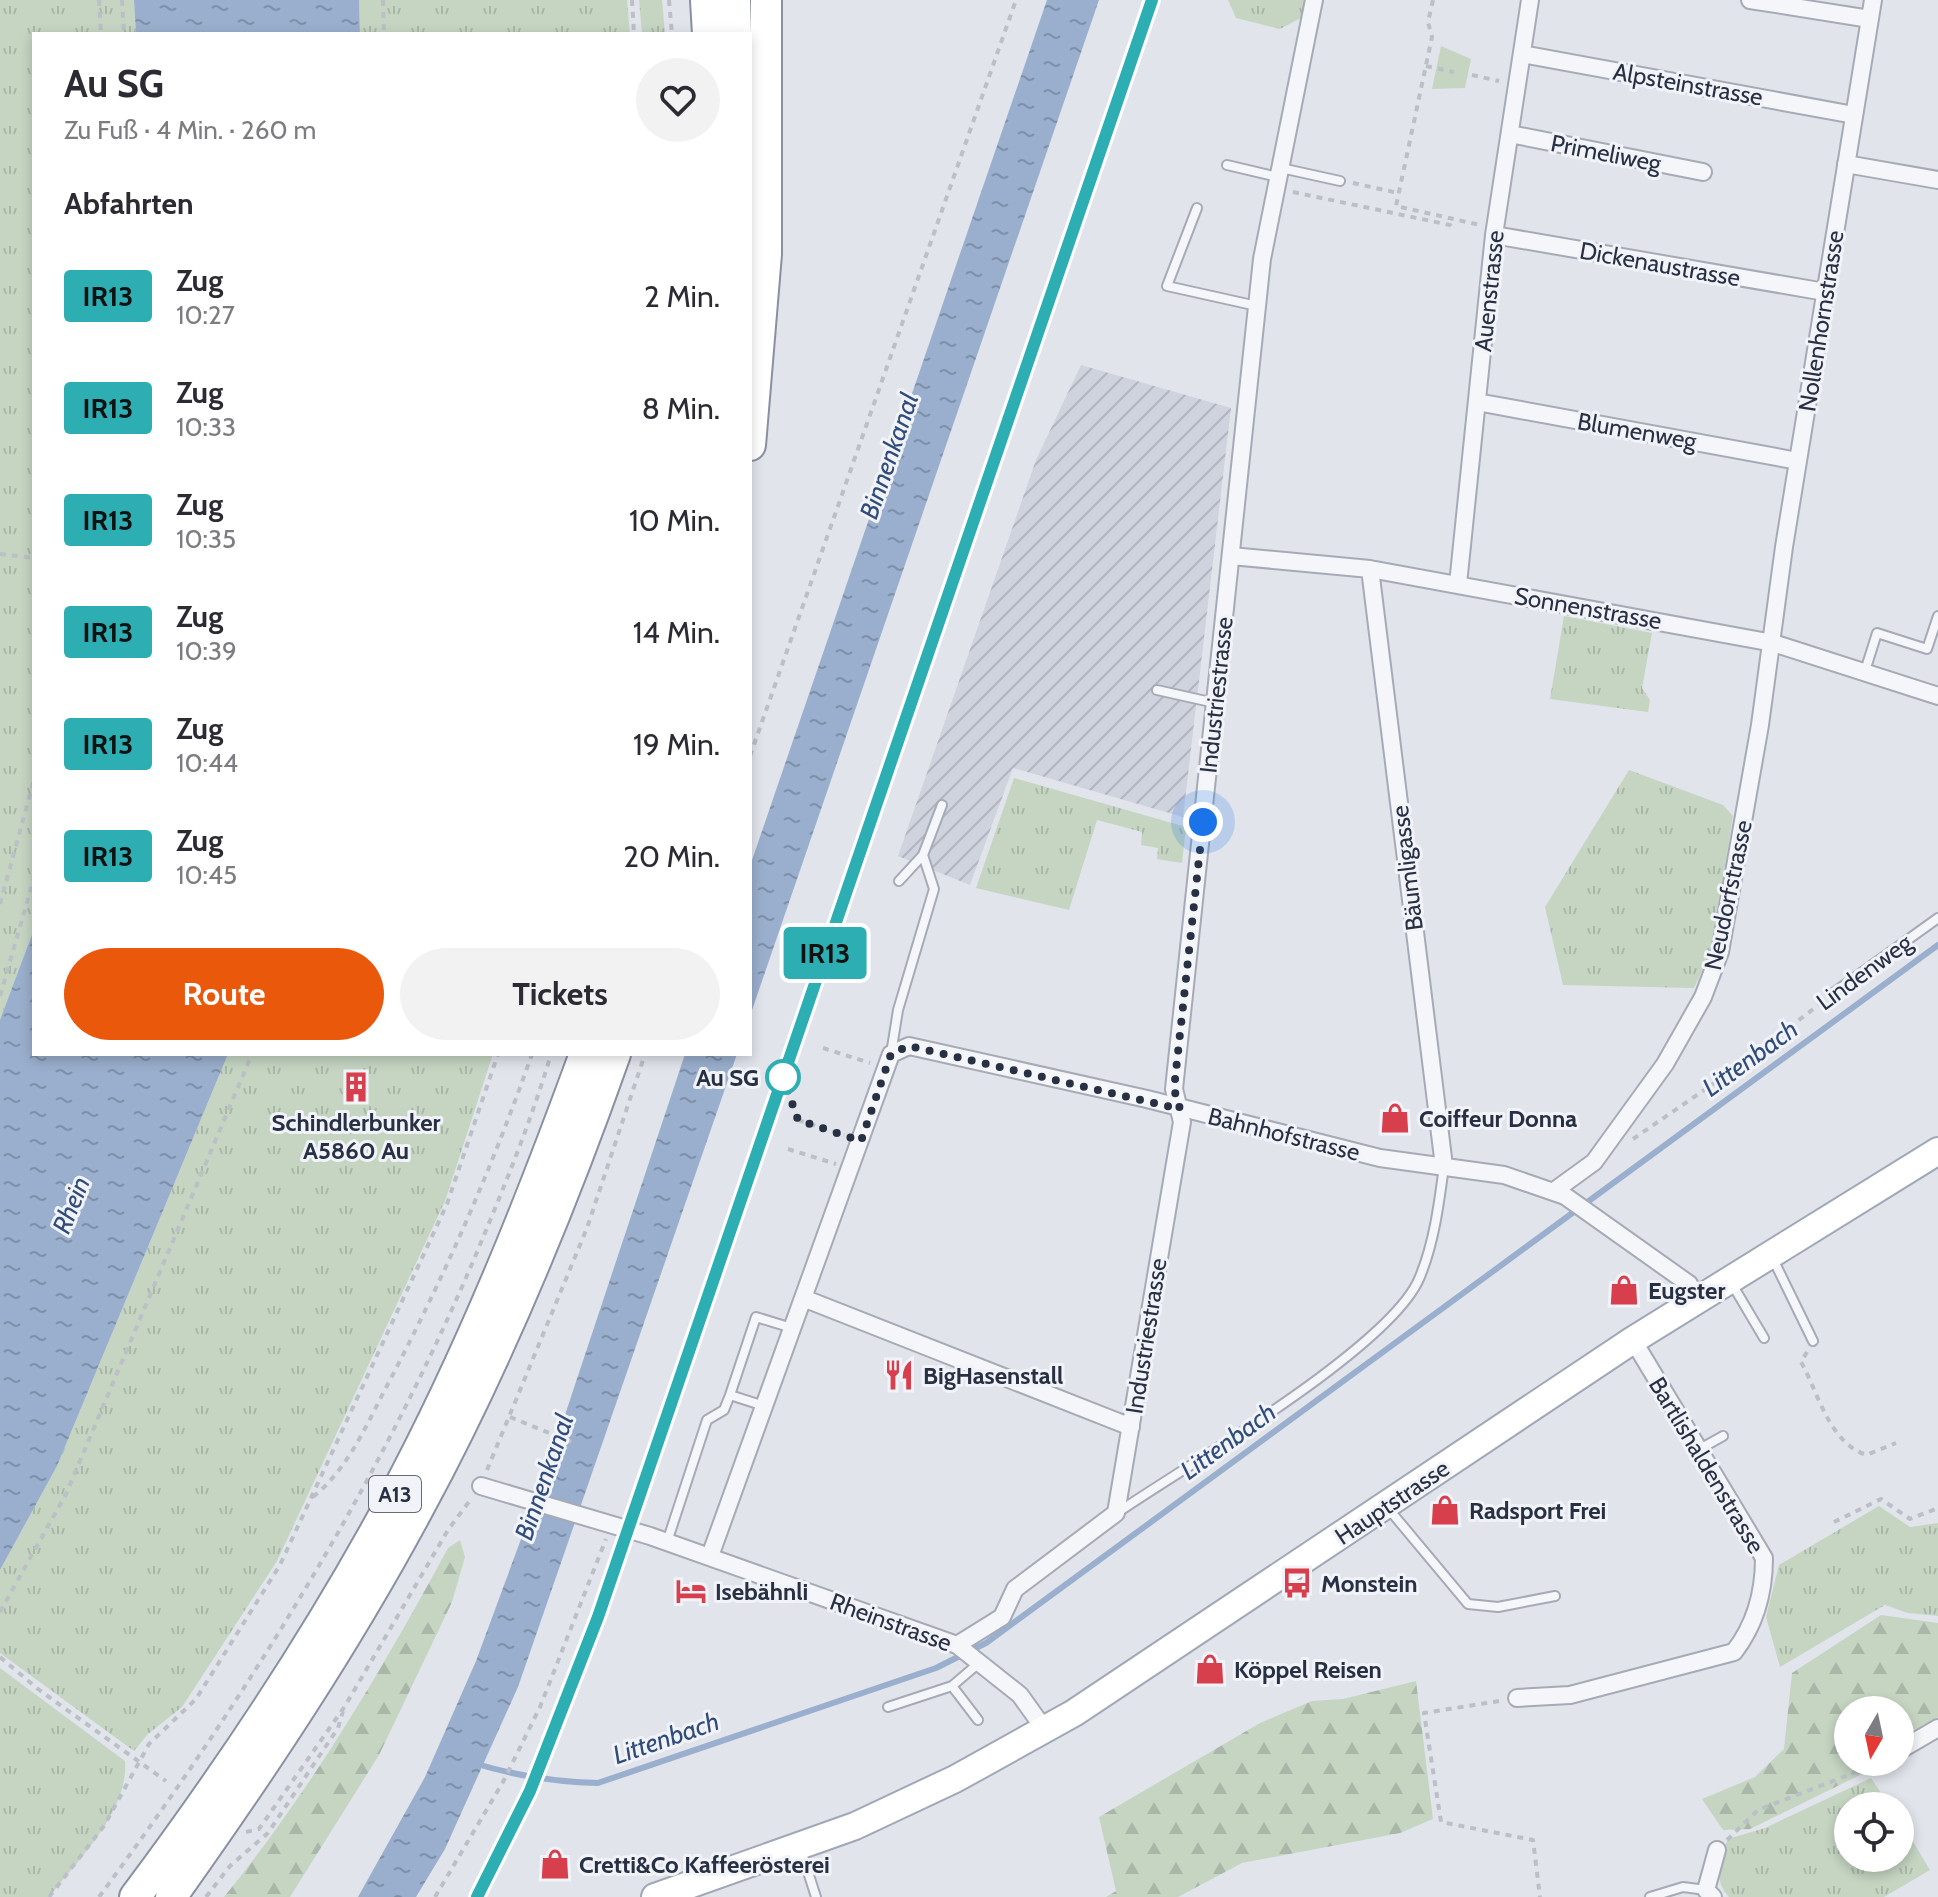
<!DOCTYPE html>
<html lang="de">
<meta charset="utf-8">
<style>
body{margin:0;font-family:Cabin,sans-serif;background:#f2f2f3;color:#2b2b33;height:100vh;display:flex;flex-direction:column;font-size:30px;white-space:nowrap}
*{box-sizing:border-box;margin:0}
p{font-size:26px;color:#7c7c81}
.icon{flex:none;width:44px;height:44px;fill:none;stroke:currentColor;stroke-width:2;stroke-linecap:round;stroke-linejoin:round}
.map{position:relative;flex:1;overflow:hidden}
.drawer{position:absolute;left:32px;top:32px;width:720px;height:1024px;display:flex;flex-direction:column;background:#fff;border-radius:0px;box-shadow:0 4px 12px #0003}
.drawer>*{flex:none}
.badge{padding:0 16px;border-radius:6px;font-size:28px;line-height:52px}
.needle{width:52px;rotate:189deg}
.fabs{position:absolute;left:1834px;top:1696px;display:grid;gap:16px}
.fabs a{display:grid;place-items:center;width:80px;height:80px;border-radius:50%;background:#fff;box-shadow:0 4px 12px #0003;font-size:40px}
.you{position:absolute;width:40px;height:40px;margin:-20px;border:6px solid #fff;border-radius:50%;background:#1a73e8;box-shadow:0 0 0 12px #1a73e833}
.map>.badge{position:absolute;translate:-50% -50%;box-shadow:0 0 0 4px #fff}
h2{padding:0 32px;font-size:30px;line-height:72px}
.round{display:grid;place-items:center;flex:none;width:84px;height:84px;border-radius:42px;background:#f2f2f3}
.head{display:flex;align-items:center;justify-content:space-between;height:136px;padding:0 32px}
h1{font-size:38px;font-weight:700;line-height:60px}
.button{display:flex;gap:16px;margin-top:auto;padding:16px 32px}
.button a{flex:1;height:92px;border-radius:48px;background:#ea580c;color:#fff;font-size:32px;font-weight:700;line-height:92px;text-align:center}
.button a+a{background:#f2f2f3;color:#2b2b33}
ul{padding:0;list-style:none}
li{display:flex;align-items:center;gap:24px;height:112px;padding:0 32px}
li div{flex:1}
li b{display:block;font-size:30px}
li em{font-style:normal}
li .badge{min-width:88px;font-weight:700;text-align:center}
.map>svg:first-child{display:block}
.industrial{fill:url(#industrial-furrows)}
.grass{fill:url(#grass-tufts)}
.forest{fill:url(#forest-firs)}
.park{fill:#c5d5c2}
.water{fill:url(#water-ripples)}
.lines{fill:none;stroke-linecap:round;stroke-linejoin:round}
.stream{stroke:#9aafcd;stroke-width:6}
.lane-casing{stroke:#a6aab6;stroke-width:12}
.street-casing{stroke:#a6aab6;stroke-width:20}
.primary-casing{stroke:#a0a8b7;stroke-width:30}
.highway-casing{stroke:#8890a2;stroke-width:34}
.path{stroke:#bbbfc6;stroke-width:4;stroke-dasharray:6 6;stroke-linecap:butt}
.lane{stroke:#f4f6f9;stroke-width:8}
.street{stroke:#f4f6f9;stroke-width:16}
.primary{stroke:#fff;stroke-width:26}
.highway{stroke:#fff;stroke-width:30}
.rail-casing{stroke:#7a8295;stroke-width:9}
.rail{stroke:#f1f3f8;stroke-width:6;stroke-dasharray:18;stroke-linecap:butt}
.line-casing{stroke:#fff;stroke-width:18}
.line{stroke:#2caeb3;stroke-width:12}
.walk{stroke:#283044;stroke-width:8;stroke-dasharray:0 14.4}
.stop-dot{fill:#fff;stroke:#2caeb3;stroke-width:4}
.labels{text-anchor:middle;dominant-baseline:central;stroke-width:6;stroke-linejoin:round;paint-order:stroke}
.shield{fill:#f1f3f8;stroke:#646a7a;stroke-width:2}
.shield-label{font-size:22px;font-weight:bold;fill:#283044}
.street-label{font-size:24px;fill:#283044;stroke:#f1f3f8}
.stop-label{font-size:24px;font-weight:bold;fill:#283044;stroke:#f1f3f8;text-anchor:end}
.poi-label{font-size:24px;font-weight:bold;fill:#283044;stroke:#f1f3f8;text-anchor:start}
.water-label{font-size:26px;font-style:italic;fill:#304c7a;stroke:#f1f3f8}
</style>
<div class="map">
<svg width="1938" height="1897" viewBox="0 0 1938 1897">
<defs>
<pattern id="industrial-furrows" width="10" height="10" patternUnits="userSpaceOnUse" patternTransform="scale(2)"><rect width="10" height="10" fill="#cfd3dd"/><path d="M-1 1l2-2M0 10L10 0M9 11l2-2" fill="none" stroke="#b2b5bf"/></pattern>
<pattern id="grass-tufts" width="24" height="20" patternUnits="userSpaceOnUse" patternTransform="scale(2)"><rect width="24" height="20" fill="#c5d5c2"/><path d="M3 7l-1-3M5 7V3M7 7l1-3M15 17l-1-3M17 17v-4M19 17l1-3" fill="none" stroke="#a9b7a8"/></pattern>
<pattern id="forest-firs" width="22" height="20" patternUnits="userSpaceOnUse" patternTransform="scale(2)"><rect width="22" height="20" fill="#c5d5c2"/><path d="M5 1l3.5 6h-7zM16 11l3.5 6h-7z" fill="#a9b7a8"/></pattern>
<pattern id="water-ripples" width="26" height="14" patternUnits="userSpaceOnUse" patternTransform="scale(2)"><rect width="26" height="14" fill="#9aafcd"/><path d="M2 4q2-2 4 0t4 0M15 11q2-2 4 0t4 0" fill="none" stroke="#7e8fa8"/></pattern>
</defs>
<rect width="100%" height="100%" fill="#e1e4eb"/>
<path class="industrial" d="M 1081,365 L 1231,408 L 1183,817 L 1013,768 L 970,885 L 898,856 L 1036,460 Z"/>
<path class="grass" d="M 0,0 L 134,0 L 136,34 L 34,34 L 34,929 L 0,1020 Z
M 359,0 L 627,0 L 630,34 L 360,34 Z
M 639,0 L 662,0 L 665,34 L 642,34 Z
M 1228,0 L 1305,0 L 1301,18 L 1280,29 L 1236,18 Z
M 1564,616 L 1652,633 L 1642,688 L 1650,700 L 1648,712 L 1550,699 Z
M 1629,770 L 1723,805 L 1733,816 L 1711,952 L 1694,988 L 1563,985 L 1545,907 Z
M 1014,778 L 1186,827 L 1182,863 L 1157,859 L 1158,848 L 1141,845 L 1142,832 L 1097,820 L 1069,910 L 976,888 Z
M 228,1054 L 493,1054 L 445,1201 L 277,1561 L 182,1707 L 148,1734 L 134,1751 L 0,1653 L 0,1570 L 57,1466 Z
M 1879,1506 L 1910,1527 L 1938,1523 L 1938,1616 L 1908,1613 L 1885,1605 L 1780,1667 L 1766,1617 L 1779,1565 Z
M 0,1668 L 125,1761 C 129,1811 78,1860 49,1897 L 0,1897 Z
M 1871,1778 L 1890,1806 L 1848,1806 L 1848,1858 L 1900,1858 L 1900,1820 L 1930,1870 L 1884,1897 L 1729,1897 C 1712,1879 1720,1858 1728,1839 L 1765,1828 Z"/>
<path class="forest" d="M 460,1540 L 465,1557 L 452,1602 L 379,1755 L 290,1897 L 224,1897 C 311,1790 382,1670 448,1548 Z
M 1881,1615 L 1938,1623 L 1938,1717 L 1900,1737 L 1900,1710 L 1848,1710 L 1848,1762 L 1866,1762 L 1862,1774 L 1750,1829 L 1723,1830 L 1702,1799 L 1755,1777 L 1784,1749 L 1792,1673 Z
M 1416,1681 L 1433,1819 L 1400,1833 L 1242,1863 L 1178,1897 L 1106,1897 L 1116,1891 L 1099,1817 L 1260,1723 L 1312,1701 L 1343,1699 Z"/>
<path class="park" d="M 1441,46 L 1471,59 L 1465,88 L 1432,89 Z"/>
<path class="water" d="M 134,0 L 359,0 L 360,34 L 136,34 Z
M 1047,0 L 1099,0 L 750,1016 L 750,866 Z
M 34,929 L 34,1054 L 228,1054 L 57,1466 L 0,1570 L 0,1020 Z
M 685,1054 L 737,1054 L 518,1687 L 445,1849 L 416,1897 L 358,1897 L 425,1777 L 476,1661 L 548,1466 Z"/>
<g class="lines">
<path class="stream" d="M 477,1764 C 517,1776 556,1782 598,1783 L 936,1668 L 986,1643 L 1938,945"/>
<g class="lane-casing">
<path id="lane" d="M 1227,165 L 1278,177
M 1281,168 L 1340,181
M 1197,208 L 1167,286 L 1257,306
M 1865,671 L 1877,633 L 1927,649 L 1938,616
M 1157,690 L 1215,703
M 899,881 L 923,855
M 1832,994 L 1938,918
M 891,1054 L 898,1010 L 934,889 L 923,855 L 942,805
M 1773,1259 L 1813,1341
M 1732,1284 L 1764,1338
M 764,1406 L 730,1395 L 756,1317 L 792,1328
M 1698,1450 L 1723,1436
M 1387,1507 L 1468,1604 L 1498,1607 L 1555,1596
M 1117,1513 C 1186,1466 1389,1348 1419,1279 C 1434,1244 1439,1204 1444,1166
M 667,1542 L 707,1420 L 724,1410 L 730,1395
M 888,1707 L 952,1686
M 978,1720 L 952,1686 L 979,1663
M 801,1850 L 816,1897
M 1650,1897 L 1683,1887 L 1706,1890"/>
</g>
<g class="street-casing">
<path id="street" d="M 1750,0 L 1870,19
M 1522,54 L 1854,115
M 1510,134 L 1703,172
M 1846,164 L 1938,180
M 1494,235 L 1825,292
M 1477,402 L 1798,461
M 1231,556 L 1370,569 L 1773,643 L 1938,696
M 1370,569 L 1444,1166
M 1458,584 L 1494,235 L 1530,0
M 1554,1191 L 1594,1162 L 1665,1064 L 1703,997 L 1720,952 L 1760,725 L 1784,547 L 1873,0
M 803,1298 L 1131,1427
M 481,1486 L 650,1536 L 957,1645 L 1020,1695 L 1045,1730
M 710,1556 L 891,1054 L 909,1046 L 1147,1099 L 1380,1158 L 1504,1175 L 1565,1196 L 1689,1284 L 1698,1299
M 957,1645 L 1002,1617 L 1015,1589 L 1116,1513 L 1182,1122 L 1174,1089 L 1262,259 L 1314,0
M 1517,1698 L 1570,1695 L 1734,1652 C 1755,1625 1764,1593 1764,1558 L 1633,1340
M 1900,1750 L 1938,1728
M 1872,1765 L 1878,1762
M 1713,1897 L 1706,1890 L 1717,1850"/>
</g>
<g class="primary-casing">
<path id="primary" d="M 655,1897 L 855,1826 L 955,1779 L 1074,1713 L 1633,1340 L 1938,1151"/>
</g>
<g class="highway-casing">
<path id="highway" d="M 706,0 L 708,34
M 735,0 L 736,34
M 750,445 L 766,254 L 766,0
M 135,1897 C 230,1770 319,1637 394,1497 C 470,1355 530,1205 585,1054
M 171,1897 C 260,1772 345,1645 418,1509 C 497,1363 560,1210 615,1054"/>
</g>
<path class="path" d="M 99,0 L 101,34
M 122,0 L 124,34
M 383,0 L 384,34
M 632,0 L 634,34
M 669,0 L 672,34
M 1433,0 L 1428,22 L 1432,37 L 1396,206 L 1480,225
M 1426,66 L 1454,72
M 1472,75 L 1499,81
M 1353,183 L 1398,193
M 1293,192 L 1450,225 L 1453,229
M 0,554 L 34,558
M 750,756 L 1016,0
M 0,904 L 34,780
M 0,996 L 34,878
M 823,1048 L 870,1063
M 798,1120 L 844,1135
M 1633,1139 L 1729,1073 L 1824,1001
M 788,1149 L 836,1164
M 1807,1352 L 1801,1362 C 1819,1394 1828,1441 1866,1455 L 1896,1443
M 510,1417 L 574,1443
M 487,1470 L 587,1228 L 645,1054
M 313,1497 C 350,1467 368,1421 390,1380 C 446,1273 492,1168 532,1054
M 1834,1522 L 1881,1499 L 1910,1519 L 1938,1508
M 0,1612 L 66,1494 L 252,1054
M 0,1657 L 38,1689 L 166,1781
M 1499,1701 L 1424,1713 L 1441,1822 L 1533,1840 L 1540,1897
M 246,1832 L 259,1829 L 345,1706 L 448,1530 L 471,1499
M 1727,1840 L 1758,1810 L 1859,1771
M 49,1897 L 104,1826 L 149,1744 L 196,1699 L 280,1565 L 447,1204 L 498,1054
M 99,1897 C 248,1695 379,1484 477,1252 C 504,1187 531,1122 551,1054
M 206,1897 L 230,1866 L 268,1833 L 338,1728 L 343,1711
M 435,1897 L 503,1782 L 540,1707 L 606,1539"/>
<use href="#lane" class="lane"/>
<use href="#street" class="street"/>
<use href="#primary" class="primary"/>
<use href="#highway" class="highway"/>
<g class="rail-casing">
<path id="rail" d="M 476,1897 L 530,1791 L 598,1617 L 1152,0"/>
</g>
<use href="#rail" class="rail"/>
</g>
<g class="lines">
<g class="line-casing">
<path id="line" d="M 477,1897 L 530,1791 L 598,1617 L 1152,0"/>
</g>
<use href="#line" class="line"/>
<path class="walk" d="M 783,1077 L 798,1120 L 861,1141 L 891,1054 L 909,1046 L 1180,1109 L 1174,1089 L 1203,822"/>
</g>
<defs>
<g id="building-bare" transform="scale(2.4)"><path d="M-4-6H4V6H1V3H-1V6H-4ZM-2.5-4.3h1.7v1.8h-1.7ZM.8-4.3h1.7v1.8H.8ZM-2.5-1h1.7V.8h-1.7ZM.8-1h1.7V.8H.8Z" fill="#d73f4c" stroke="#f1f3f8" stroke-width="2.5" paint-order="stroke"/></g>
<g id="shop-bare" transform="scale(2.4)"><path d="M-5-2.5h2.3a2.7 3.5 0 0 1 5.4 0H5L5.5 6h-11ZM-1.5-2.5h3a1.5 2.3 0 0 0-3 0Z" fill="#d73f4c" stroke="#f1f3f8" stroke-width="2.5" paint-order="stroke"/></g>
<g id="restaurant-bare" transform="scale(2.4)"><path d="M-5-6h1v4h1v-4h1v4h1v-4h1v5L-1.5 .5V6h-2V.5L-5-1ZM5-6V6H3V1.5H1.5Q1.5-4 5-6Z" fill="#d73f4c" stroke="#f1f3f8" stroke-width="2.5" paint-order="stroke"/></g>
<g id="bus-bare" transform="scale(2.4)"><path d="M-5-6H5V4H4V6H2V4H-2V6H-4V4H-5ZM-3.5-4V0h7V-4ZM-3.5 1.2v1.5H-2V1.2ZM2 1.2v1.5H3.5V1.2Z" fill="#d73f4c" stroke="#f1f3f8" stroke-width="2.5" paint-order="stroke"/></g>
<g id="hotel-bare" transform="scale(2.4)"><path d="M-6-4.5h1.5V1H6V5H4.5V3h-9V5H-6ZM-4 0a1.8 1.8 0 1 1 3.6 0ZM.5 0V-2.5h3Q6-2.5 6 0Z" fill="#d73f4c" stroke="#f1f3f8" stroke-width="2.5" paint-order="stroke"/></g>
</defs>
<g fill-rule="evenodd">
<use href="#building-bare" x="356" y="1087"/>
<use href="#shop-bare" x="1395" y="1118"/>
<use href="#shop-bare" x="1624" y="1290"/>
<use href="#restaurant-bare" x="899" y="1375"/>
<use href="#shop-bare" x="1445" y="1510"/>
<use href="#bus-bare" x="1297" y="1583"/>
<use href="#hotel-bare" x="691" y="1591"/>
<use href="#shop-bare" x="1210" y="1669"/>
<use href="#shop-bare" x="555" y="1864"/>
</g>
<circle class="stop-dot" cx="783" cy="1077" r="16"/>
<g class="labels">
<rect class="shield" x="369" y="1476" width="52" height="36" rx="6"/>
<g class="shield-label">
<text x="395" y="1494">A13</text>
</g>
<g class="street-label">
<text transform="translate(1688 84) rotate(10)">Alpsteinstrasse</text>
<text transform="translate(1606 153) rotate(11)">Primeliweg</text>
<text transform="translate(1660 264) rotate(10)">Dickenaustrasse</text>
<text transform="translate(1489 291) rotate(-84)">Auenstrasse</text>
<text transform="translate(1821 321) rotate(-81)">Nollenhornstrasse</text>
<text transform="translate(1637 431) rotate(10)">Blumenweg</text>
<text transform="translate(1588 608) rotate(10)">Sonnenstrasse</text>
<text transform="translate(1216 695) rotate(-84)">Industriestrasse</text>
<text transform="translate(1407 868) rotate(-97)">Bäumligasse</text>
<text transform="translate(1728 895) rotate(-78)">Neudorfstrasse</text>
<text transform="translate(1864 972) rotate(-36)">Lindenweg</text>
<text transform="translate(1284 1134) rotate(14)">Bahnhofstrasse</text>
<text transform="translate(1146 1336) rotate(-81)">Industriestrasse</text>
<text transform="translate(1707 1465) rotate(59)">Bartlishaldenstrasse</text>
<text transform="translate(1392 1502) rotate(-34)">Hauptstrasse</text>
<text transform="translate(891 1622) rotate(20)">Rheinstrasse</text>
</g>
<g class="stop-label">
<text x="759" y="1077">Au SG</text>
</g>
<g class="poi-label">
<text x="1419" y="1118">Coiffeur Donna</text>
<text x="356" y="1122" text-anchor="middle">Schindlerbunker<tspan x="356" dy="28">A5860 Au</tspan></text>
<text x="1648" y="1290">Eugster</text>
<text x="923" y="1375">BigHasenstall</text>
<text x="1469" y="1510">Radsport Frei</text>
<text x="1321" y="1583">Monstein</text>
<text x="715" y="1591">Isebähnli</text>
<text x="1234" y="1669">Köppel Reisen</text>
<text x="579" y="1864">Cretti&amp;Co Kaffeerösterei</text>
</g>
<g class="water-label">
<text transform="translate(889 456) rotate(-71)">Binnenkanal</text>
<text transform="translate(1750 1058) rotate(-36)">Littenbach</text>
<text transform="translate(71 1205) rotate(-68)">Rhein</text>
<text transform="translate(1228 1441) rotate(-36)">Littenbach</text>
<text transform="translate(544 1477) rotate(-71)">Binnenkanal</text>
<text transform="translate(666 1738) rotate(-19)">Littenbach</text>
</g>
</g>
</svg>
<div class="fabs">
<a><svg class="needle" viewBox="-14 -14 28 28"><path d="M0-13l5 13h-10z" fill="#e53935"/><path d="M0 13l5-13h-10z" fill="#7c7c81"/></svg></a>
<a><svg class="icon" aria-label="locate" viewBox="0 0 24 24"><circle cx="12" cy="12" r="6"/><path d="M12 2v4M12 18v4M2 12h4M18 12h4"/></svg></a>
</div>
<div class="you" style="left:1203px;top:822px"></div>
<b class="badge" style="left:825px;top:953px;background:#2caeb3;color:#111">IR13</b>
<section class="drawer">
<div class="head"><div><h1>Au SG</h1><p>Zu Fuß · 4 Min. · 260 m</p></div><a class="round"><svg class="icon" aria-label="heart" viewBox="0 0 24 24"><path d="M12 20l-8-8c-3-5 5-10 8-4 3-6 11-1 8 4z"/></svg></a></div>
<h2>Abfahrten</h2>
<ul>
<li><span class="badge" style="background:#2caeb3;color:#111">IR13</span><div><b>Zug</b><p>10:27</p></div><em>2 Min.</em></li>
<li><span class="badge" style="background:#2caeb3;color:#111">IR13</span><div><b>Zug</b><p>10:33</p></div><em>8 Min.</em></li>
<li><span class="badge" style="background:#2caeb3;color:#111">IR13</span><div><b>Zug</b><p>10:35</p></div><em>10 Min.</em></li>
<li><span class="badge" style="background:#2caeb3;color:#111">IR13</span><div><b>Zug</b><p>10:39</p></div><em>14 Min.</em></li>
<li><span class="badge" style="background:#2caeb3;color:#111">IR13</span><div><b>Zug</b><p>10:44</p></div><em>19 Min.</em></li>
<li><span class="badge" style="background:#2caeb3;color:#111">IR13</span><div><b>Zug</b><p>10:45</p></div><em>20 Min.</em></li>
</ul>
<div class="button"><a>Route</a><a>Tickets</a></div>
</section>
</div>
